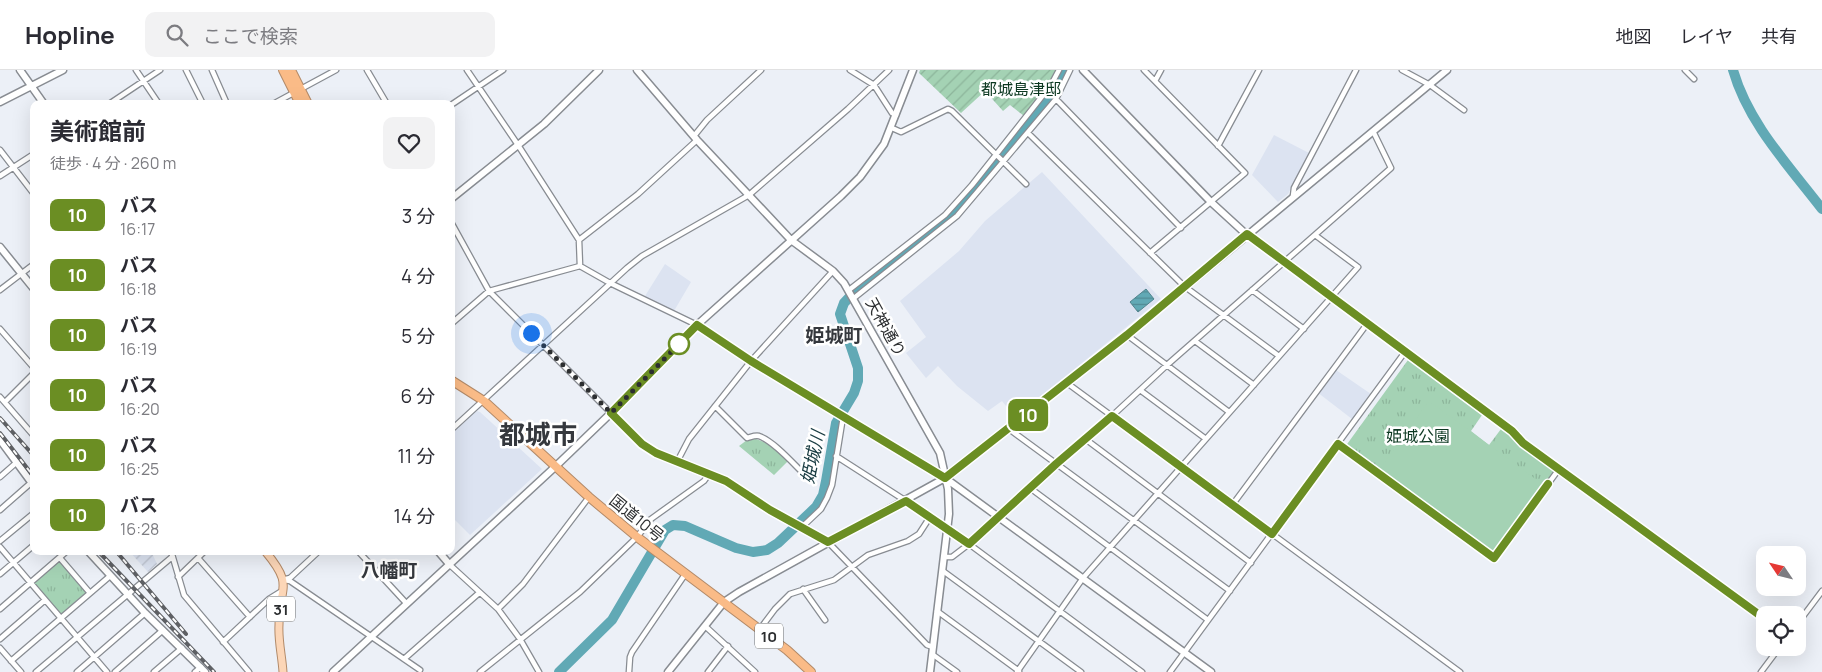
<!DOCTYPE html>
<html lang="ja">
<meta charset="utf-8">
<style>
body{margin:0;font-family:Manrope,"Noto Sans JP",sans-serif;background:#f2f2f3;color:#2b2b33;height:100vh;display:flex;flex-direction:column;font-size:19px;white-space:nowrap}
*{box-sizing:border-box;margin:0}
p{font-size:16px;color:#7c7c81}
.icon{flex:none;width:28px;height:28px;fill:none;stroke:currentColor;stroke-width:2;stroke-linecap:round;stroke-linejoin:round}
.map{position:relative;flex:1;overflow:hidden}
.sheet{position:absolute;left:30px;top:30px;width:425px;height:455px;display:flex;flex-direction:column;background:#fff;border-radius:10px;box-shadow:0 5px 20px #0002}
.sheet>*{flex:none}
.badge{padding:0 10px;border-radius:8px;font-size:18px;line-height:32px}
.needle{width:32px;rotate:305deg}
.buttons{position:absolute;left:1756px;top:476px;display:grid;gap:10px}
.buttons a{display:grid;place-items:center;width:50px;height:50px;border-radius:10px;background:#fff;box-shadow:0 5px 20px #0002;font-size:25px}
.you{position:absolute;width:25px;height:25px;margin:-12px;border:4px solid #fff;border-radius:50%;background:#1a73e8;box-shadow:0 0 0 8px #1a73e833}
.map>.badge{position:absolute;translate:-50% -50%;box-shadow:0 0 0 2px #fff}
.round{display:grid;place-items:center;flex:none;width:52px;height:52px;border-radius:10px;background:#f2f2f3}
.summary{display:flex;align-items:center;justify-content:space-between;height:85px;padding:0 20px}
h1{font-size:24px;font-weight:700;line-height:38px}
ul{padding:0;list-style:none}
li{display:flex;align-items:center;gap:15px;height:60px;padding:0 20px}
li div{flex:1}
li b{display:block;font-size:19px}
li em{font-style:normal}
li .badge{min-width:55px;font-weight:700;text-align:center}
header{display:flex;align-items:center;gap:30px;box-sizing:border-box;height:70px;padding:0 25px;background:#fff;border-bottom:1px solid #e1e1e2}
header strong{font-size:24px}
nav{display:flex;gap:28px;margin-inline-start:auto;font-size:18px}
.search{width:350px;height:45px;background:#f2f2f3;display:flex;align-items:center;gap:12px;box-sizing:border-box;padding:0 18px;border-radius:10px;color:#7c7c81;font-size:19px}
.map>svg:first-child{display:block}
.built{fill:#dce3f1}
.industrial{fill:url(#industrial-furrows)}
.park{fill:url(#park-tufts)}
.garden{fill:url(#garden-furrows)}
.pitch{fill:#a4d2b4}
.water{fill:url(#water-rules);stroke:#51848d}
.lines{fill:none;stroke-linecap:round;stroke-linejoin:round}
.river{stroke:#61a9b5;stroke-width:10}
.street-casing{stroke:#888c92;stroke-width:7}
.secondary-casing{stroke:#888c92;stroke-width:9}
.primary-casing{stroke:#b28a69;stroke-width:9}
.highway-casing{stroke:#b28a69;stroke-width:10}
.street{stroke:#fff;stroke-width:4.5}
.secondary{stroke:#fff;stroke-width:6}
.primary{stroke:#fcd6b7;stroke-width:7}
.highway{stroke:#fabb87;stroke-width:8}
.rail-casing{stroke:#5e6064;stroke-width:4}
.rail{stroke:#fff;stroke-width:2;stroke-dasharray:5.5;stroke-linecap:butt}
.line-casing{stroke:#fff;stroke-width:11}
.line{stroke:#6b8e23;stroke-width:8}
.walk{stroke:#2c2e30;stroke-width:5;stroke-dasharray:0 9}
.stop-dot{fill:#fff;stroke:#6b8e23;stroke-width:2.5}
.labels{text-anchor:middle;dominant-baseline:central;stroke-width:5;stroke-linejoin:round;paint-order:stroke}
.shield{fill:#fff;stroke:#6b6d6e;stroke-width:1}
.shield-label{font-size:15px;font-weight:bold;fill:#2c2e30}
.park-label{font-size:16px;fill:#0c3821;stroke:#fff}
.street-label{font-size:16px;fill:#2c2e30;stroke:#fff}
.water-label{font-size:18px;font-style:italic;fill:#183b41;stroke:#fff}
.quarter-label{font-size:19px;font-weight:bold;fill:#35383d;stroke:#fff}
.town-label{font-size:26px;font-weight:bold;fill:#35383d;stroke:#fff}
</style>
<header>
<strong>Hopline</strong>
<div class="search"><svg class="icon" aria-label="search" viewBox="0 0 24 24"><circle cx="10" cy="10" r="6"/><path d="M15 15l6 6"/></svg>ここで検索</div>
<nav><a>地図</a><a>レイヤ</a><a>共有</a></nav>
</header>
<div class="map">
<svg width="1822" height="602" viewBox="0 0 1822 602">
<defs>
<pattern id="industrial-furrows" width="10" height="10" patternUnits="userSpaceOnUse" patternTransform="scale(1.25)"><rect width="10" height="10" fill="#dce3f1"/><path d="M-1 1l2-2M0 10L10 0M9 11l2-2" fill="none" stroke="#bdc3cf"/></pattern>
<pattern id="park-tufts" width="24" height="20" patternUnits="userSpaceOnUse" patternTransform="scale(1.25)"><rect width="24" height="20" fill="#a4d2b4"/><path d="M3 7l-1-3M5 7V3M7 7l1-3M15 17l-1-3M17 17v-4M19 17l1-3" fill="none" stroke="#8db59b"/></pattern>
<pattern id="garden-furrows" width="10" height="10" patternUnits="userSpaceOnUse" patternTransform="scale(1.25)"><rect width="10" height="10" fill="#a4d2b4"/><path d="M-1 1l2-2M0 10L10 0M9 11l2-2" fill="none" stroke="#8db59b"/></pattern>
<pattern id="water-rules" width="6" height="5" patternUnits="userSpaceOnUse" patternTransform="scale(1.25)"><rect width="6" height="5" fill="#61a9b5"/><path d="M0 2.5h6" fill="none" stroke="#508a94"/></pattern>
</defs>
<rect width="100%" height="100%" fill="#ecf0f7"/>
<path class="built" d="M 1274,65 L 1309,83 L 1288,124 L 1278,132 L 1252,105 Z
M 1042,102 L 1161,229 L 1015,347 L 1002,331 L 988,341 L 957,316 L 938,296 L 926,308 L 906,283 L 926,267 L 900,231 L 959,181 L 985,151 Z
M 665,194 L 691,212 L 674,241 L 645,226 Z
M 1336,300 L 1371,324 L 1352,349 L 1317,322 L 1325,314 Z
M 477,341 L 480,342 L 542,399 L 470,465 L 451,446 L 451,364 Z"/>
<path class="industrial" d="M 129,481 L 151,481 L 157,494 L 148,502 Z"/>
<path class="park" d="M 1408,290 L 1482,345 L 1471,361 L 1489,375 L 1501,359 L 1556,400 L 1494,485 L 1345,377 Z
M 756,369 C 769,373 778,382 788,391 L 774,405 L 739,376 L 747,370 Z
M 60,488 L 90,523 L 61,548 L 30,513 Z"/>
<path class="garden" d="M 920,0 L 1057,0 L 1050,13 L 1024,46 L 1010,35 L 1003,41 L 985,21 L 961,43 L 919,3 Z"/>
<path class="pitch" d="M 1429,331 L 1545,416 L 1494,485 L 1378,401 Z"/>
<path class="water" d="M 1146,219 L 1154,229 L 1138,242 L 1130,232 Z"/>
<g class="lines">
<path class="river" d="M 1733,0 C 1748,53 1789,96 1822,139
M 559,602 L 612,550 L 665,460 L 673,455 L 685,456 L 736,478 L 753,482 L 767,480 L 778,473 L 816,437 L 823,425 L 826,411 L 836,353 L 854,323 L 858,311 L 858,298 L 840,244 L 844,233 L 859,217 L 951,146 L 968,129 L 1053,24 L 1066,0"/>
<g class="street-casing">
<path id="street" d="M 136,0 L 159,34
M 186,0 L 203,34
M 212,0 L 227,34
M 367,0 L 387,34
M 467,0 L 518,75 L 579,170 L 580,196
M 850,0 L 874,15 L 892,43 L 896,45
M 1144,0 L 1245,103 L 1150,183
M 1402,0 L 1430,15 L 1464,40
M 1685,0 L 1694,9
M 1155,11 L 1161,0
M 1056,29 L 1181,158
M 109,34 L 160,0
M 273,34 L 336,0
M 451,35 L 503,0
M 892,58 L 901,62 L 948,39 L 952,41 L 1026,114
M 1028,63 L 1184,216 L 1279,286
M 694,66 L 707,50 L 761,0
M 1218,76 L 1259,0
M 0,80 L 34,124
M 0,106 L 34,84
M 1293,126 L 1294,118 L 1356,0
M 451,152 L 489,221 L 642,374 L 656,383 L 726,411 L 770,440 L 828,472 L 927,575 L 933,577
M 1247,165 L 1512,361 L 1523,373 L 1765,549
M 579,170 L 638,124 L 697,70
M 0,220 L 34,194
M 849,220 L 945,145 L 972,115 L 1051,15 L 1059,0
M 1252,220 L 1304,259
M 854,228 L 957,146 L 1056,29 L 1070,0
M 451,254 L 489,221 L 580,196 L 610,213 L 697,255 L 751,291 L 945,408
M 0,259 L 34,298
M 1127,265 L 1229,342
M 1195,271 L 1254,315
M 1067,313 L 1460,602
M 1140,320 L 1206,369
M 0,327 L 34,366
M 5,332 L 34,303
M 715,336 L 747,368 C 751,367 755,365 759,366 C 773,371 790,390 800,400
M 1009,359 L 1230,521
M 451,360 L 627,198 L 642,186 L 749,125 L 848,39 L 889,0
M 1084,368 L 1251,493
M 1338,374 L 1494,488 L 1559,399
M 836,386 L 906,431 L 969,474 L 1142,602
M 677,392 L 689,369 L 751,291 L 833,201
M 0,407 L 17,392
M 1030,418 L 1208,550
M 1233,434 L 1367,254
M 0,440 L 33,411
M 802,457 L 821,439 L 827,428 L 832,415 L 843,347
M 0,471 L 34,443
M 0,477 L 107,602
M 171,481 L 184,525 L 249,602
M 358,481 L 407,534
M 945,487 L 952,487 L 969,474 L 1084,368 L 1112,346 L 1167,295 L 1391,98 L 1373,61
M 60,488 L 90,523
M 198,488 L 250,547
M 450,495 L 498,539 L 520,569 L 539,602
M 943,501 L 1081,602
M 0,504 L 34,475
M 178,507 L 205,481
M 286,509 L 290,508 L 319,481
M 284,510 L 290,511 L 420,600
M 803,519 L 825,550
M 0,539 L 67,481
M 498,539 L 523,514 L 589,427
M 937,541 L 1019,601
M 1798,553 L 1822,521
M 705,556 L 755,602
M 760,559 L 775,539 L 790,524 L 834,510 L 868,485 L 908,471 L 919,464 L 930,447
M 0,569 L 45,530
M 223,572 L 269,529 L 282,521
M 0,578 L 21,602
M 932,584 L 957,602
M 404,589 L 479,523
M 11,591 L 110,506
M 36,602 L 172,487
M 77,602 L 145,543
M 115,602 L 163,560
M 154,602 L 182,578
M 195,602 L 201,597
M 480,602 L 580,522 L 637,467 L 651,449 L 704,411 L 709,404
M 629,602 L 630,587 L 632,582 L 686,503
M 708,602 L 728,576
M 1017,602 L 1083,508 L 1358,197 L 1315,165
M 1170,602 L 1405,282
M 1761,602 L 1779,578"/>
</g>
<g class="secondary-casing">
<path id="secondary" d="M 20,0 L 44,34
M 637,0 L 697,70 L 791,170 L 833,201 L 844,213 L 940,383 L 948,419 L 949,444 L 930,602
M 1083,0 L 1211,132 L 1247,165
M 0,32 L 63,0
M 451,129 L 544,54 L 599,0
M 0,177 L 34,219
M 0,370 L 34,416
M 945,408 L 1211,602
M 88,481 L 145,543 L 205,602
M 438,481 L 450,495
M 333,602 L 556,396 L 611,343 L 697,255 L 841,126 L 860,107 L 884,74 L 913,0
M 668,602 L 724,532 L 739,522 L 945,408 L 1127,265 L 1447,0"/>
</g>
<g class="primary-casing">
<path id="primary" d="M 265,481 C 295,517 279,515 279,555 C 278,570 282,586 283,602"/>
</g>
<g class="highway-casing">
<path id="highway" d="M 283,0 L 300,34
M 291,0 L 308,34
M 451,310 L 484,331 L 589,427 L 637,467 L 787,580 L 811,602"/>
</g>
<use href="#street" class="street"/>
<use href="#secondary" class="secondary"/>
<use href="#primary" class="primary"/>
<use href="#highway" class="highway"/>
<g class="rail-casing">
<path id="rail" d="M 0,348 L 34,386
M 0,363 L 34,407
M 98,481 L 214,602
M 116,481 L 186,564"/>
</g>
<use href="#rail" class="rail"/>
</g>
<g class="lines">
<g class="line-casing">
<path id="line" d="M 1548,414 L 1494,488 L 1338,374 L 1272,464 L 1112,346 L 1056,394 L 969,474 L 906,431 L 828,472 L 770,440 L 726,411 L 656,383 L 642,374 L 611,343 L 697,255 L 751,291 L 945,408 L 1127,265 L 1247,164 L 1512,361 L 1523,373 L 1765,549"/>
</g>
<use href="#line" class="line"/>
<path class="walk" d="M 531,263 L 611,343 L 679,274"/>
</g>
<circle class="stop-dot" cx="679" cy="274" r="10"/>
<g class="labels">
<g class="shield">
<rect x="267" y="526.5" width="28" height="25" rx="4"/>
<rect x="755" y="553.5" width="28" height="25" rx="4"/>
</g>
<g class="shield-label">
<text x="281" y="539">31</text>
<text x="769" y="566">10</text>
</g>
<g class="park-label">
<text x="1021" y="19">都城島津邸</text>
<text x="1418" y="366">姫城公園</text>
</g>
<g class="street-label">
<text transform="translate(886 257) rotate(61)">天神通り</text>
<text transform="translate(637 448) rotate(39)">国道10号</text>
</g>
<g class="water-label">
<text transform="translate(812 387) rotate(-78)">姫城川</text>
</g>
<g class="quarter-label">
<text x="834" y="265">姫城町</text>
<text x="389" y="500">八幡町</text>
</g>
<g class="town-label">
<text x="538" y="364">都城市</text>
</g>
</g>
</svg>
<div class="buttons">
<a><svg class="needle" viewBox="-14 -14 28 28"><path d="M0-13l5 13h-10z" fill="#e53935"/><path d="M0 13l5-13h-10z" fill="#7c7c81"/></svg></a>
<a><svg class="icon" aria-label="locate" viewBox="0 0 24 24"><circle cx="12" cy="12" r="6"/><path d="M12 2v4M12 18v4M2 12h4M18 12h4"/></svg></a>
</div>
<div class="you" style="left:531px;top:263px"></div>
<b class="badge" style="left:1028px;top:345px;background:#6b8e23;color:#fff">10</b>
<section class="sheet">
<div class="summary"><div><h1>美術館前</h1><p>徒歩 · 4 分 · 260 m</p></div><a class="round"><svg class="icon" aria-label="heart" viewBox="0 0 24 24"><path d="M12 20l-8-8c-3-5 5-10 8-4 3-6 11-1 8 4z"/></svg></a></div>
<ul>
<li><span class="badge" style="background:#6b8e23;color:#fff">10</span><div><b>バス</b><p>16:17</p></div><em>3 分</em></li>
<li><span class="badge" style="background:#6b8e23;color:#fff">10</span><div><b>バス</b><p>16:18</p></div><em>4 分</em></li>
<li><span class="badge" style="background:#6b8e23;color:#fff">10</span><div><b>バス</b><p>16:19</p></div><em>5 分</em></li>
<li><span class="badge" style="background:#6b8e23;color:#fff">10</span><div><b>バス</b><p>16:20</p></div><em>6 分</em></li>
<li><span class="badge" style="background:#6b8e23;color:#fff">10</span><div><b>バス</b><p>16:25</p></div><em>11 分</em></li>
<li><span class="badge" style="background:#6b8e23;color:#fff">10</span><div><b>バス</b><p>16:28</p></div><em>14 分</em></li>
</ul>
</section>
</div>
